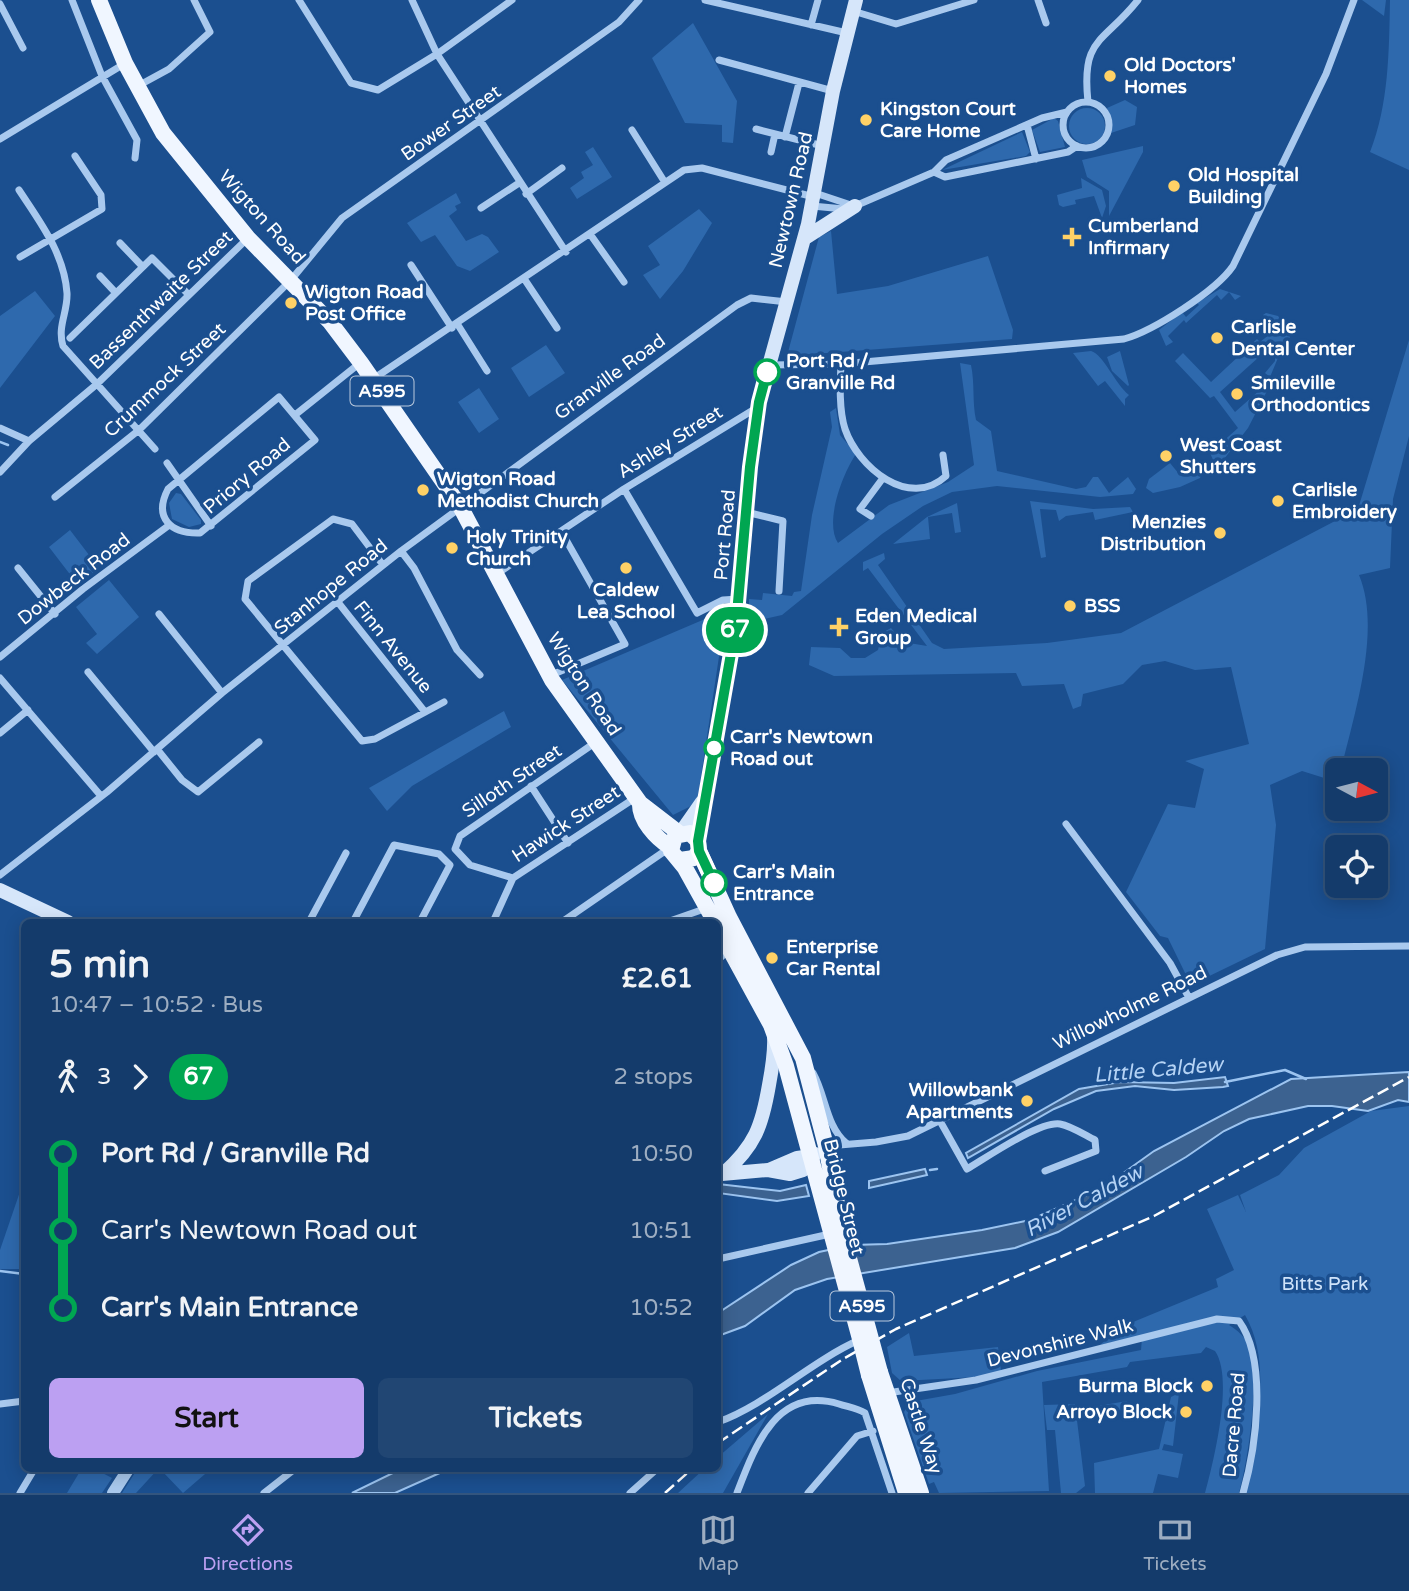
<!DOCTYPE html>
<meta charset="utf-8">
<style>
body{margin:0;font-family:"Varela Round",sans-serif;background:#214673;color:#f1f3f6;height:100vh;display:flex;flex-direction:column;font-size:26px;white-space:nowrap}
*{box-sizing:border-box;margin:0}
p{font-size:23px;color:#9dadc1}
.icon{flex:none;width:38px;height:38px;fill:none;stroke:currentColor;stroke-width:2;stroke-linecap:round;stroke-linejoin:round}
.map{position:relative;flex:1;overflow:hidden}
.sheet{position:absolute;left:21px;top:919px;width:700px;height:553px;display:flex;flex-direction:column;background:#143b6b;border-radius:10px;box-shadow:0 4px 18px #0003,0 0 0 2px #33557e}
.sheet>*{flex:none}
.badge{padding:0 14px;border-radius:23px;font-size:24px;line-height:46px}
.needle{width:46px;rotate:97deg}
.fabs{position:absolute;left:1325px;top:758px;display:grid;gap:14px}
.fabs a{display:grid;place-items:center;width:63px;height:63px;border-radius:10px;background:#143b6b;box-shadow:0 4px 18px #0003,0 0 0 2px #33557e;font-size:35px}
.map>.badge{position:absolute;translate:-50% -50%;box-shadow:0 0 0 4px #fff}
.legs{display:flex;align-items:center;gap:10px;height:77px;padding:0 28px;font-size:23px}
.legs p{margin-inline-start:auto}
.overview{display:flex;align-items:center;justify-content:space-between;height:119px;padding:0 28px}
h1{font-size:38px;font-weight:800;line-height:52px}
.primary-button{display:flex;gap:14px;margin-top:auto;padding:14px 28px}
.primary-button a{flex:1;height:80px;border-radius:10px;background:#bca0f2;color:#111;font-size:28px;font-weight:800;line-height:80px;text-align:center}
.primary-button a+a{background:#214673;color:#f1f3f6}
ul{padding:0 28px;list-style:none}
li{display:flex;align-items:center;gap:24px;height:77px;font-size:26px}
li i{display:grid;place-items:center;width:10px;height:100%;margin:0 9px;background:currentColor}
li i::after{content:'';width:18px;height:18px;margin:-9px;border:5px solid;border-radius:50%;background:#143b6b}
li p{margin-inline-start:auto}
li:first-child i{background:linear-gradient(#0000 50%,currentColor 0)}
li:last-child i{background:linear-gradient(currentColor 50%,#0000 0)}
.dock{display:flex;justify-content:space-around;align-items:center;height:98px;border-top:2px solid #33557e;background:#143b6b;font-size:19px;color:#9dadc1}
.dock a{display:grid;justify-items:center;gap:4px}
.dock .active{color:#bca0f2}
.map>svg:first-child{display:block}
.green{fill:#2e69ad}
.water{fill:#3c6290;stroke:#9cc4f0;stroke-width:2}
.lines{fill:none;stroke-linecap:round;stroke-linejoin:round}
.stream{stroke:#9cc4f0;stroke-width:2.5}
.minor{stroke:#a9c9ee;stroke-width:7}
.tertiary{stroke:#a9c9ee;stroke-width:12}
.secondary{stroke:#d6e6fa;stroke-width:14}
.primary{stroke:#f0f6ff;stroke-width:16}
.rail{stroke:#fff;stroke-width:2.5;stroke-dasharray:12 5;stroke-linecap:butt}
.primary-bridge{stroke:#f0f6ff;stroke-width:16}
.line-1-casing{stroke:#fff;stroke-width:16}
.line-1{stroke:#00a651;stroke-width:10}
.poi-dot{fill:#ffd166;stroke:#1b4f8f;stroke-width:2.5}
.stop-1-dot{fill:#fff;stroke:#00a651;stroke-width:3.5}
.labels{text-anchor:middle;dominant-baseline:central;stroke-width:7;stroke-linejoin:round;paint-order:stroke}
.shield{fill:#1b4f8f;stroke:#bbcadd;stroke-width:2}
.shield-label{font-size:18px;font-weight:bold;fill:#fff}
.poi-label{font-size:19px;font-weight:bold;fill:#fff;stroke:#1b4f8f;text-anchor:start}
.street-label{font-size:19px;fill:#fff;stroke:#1b4f8f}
.stop-label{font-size:19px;font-weight:bold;fill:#fff;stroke:#1b4f8f;text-anchor:start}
.park-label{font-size:19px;fill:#cfe3fa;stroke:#1b4f8f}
.water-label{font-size:21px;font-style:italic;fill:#b5d3f5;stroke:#1b4f8f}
</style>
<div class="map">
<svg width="1409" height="1493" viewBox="0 0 1409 1493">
<rect width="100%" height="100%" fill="#1b4f8f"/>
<path class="green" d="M 1362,0 L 1386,0 L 1384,16 Z
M 1390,0 L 1409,0 L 1409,170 L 1370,152 C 1389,104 1389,51 1390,0 Z
M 693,23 L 737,101 L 733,143 L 722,142 L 722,125 L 685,123 L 652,58 Z
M 1125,100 L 1137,107 L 1135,125 L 1111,133 L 1112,121 L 1107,108 Z
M1069 126a18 18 0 1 1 36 0a18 18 0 1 1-36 0Z
M 1054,118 L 1058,121 L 1065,147 L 1040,152 L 1032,130 Z
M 1022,132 L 1030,152 L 1026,156 L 942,170 Z
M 1143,146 L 1143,152 L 1109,216 L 1109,191 L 1087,177 L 1082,160 Z
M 593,147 L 612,177 L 577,199 L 570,188 L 584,178 L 581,172 L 593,165 L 585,152 Z
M 1081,178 L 1102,190 L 1106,206 L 1102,218 L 1094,196 L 1075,200 L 1076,204 L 1063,207 L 1059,205 L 1057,195 L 1082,188 Z
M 456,193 L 461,203 L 455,206 L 457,210 L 449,216 L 466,241 L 482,234 L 488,237 L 499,252 L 470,271 L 457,266 L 435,235 L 421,242 L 407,223 Z
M 699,209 L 712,223 L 683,271 L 660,299 L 643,275 L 660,265 L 648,246 Z
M 831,231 L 837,294 L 888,286 L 988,256 L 1013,330 L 1012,339 L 787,356 L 819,237 Z
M 1220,289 L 1241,296 L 1235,300 L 1229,292 L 1221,300 L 1217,295 L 1186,323 L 1184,320 L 1168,336 L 1173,342 L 1166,346 L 1159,330 L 1182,312 L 1186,317 L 1199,305 L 1197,303 Z
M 35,291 L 55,316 L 0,388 L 0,316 Z
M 1266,313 L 1278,316 L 1289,330 L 1290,339 L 1280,353 L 1270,377 L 1265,373 L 1275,361 L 1275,354 L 1269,348 L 1220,392 L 1235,412 L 1260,390 L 1259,384 L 1266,387 L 1267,391 L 1248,428 L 1221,463 L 1214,462 L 1210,453 L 1238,428 L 1214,396 L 1210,398 L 1175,361 L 1183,353 L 1211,382 L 1257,339 L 1260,342 L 1275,330 L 1263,315 Z
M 1409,340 L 1409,436 L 1393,499 L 1390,568 L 1359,575 C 1382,630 1354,714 1341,770 L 1337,770 L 1337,782 L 1302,771 L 1270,785 L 1276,825 L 1265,949 L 1197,982 L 1187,977 L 1168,938 L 1160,936 L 1126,892 L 1168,804 L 1195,808 L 1204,769 L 1185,761 L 1249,744 L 1231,667 L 1195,670 L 1165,661 L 1142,665 L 1123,684 L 1083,694 L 1081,706 L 1073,709 L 1064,684 L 1022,686 L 1016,673 L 834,676 L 809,665 L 811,647 L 840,648 L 851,658 L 865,658 L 878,650 L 882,633 L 891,628 L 903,642 L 927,646 L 868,568 L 863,571 L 863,562 L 884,553 L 885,559 L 878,565 L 932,643 L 944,649 L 1047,643 L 1121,633 L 1358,509 Z
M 546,345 L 565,373 L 529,397 L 511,368 Z
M 1091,351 C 1104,355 1115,384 1129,395 L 1125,399 L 1125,406 L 1105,381 L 1098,386 L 1073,353 Z
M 1120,351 L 1129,385 L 1128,386 L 1112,371 L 1107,357 Z
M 960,363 L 971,365 C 975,384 972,401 976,420 L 991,431 L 997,471 L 1076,489 L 1086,487 L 1093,477 L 1098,477 L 1109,493 L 1128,477 L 1136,489 L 1133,494 L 1100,497 L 997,486 L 952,492 L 923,506 L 882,534 L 782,615 L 760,620 L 749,607 L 749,599 L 762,600 L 763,593 L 792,596 L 794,592 L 801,591 L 812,515 L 832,427 L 830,412 L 836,408 L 840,435 L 856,454 C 843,473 824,522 838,543 L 889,505 L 948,482 L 974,465 Z
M 479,388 L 499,419 L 479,433 L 458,402 Z
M 1198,461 L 1204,468 L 1200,478 L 1180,487 L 1153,493 L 1146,488 L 1149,479 L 1170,463 L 1179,474 Z
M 176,493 L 181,494 L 201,520 L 201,524 L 189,527 L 172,519 L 169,503 Z
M 1030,501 L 1093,509 L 1130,507 L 1133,512 L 1095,520 L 1093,512 L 1066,516 L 1059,521 L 1056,510 L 1040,509 L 1046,557 L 1041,558 Z
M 957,503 L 961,532 L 955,533 L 952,513 L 928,517 L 930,539 L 893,544 L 927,517 Z
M 70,530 L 99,568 L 58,600 L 52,593 L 72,577 L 49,547 Z
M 109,580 L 139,617 L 97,654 L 86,643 L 97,634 L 76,607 Z
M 726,610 L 697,803 L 673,815 L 562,680 Z
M 504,711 L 511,727 L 412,786 L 387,811 L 369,788 Z
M 1409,1106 L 1409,1493 L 1245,1493 C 1253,1437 1275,1367 1245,1315 L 1229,1325 C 1237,1330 1247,1338 1250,1348 C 1260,1379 1248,1461 1239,1493 L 1205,1493 C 1214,1460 1234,1378 1215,1351 L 1206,1347 L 1201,1353 L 1130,1362 L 1127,1367 L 1042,1382 L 1049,1491 L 939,1493 L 934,1482 L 929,1484 L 904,1412 L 910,1402 L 955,1394 L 1037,1371 L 1141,1350 L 1142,1338 L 1136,1337 L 1100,1345 L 1121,1327 L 1218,1287 L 1216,1279 L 1234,1270 L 1207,1209 L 1238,1195 L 1246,1212 L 1240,1195 L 1279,1175 L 1304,1148 L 1371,1111 Z
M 24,1180 L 24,1235 L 20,1250 L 24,1269 L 0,1269 L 0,1250 Z
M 909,1333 L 914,1356 L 998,1347 L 1001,1370 L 1015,1367 L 996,1376 L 901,1381 L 892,1373 L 887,1347 Z
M 1179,1393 L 1173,1446 L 1164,1444 L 1162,1450 L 1183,1454 L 1178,1478 L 1158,1474 L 1153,1493 L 1095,1493 L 1094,1463 L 1159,1449 L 1171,1397 Z
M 1127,1401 L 1128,1409 L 1100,1415 L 1098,1406 Z
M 1075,1404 L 1085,1486 L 1076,1493 L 1061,1493 L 1055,1430 L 1047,1430 L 1044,1405 Z
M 768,1414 L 723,1493 L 678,1493 L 705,1468 L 718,1468 L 718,1457 Z
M 82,1468 L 93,1468 L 112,1478 L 102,1493 L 67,1493 Z
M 138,1468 L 159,1468 L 136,1493 L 122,1493 Z
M 166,1468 L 212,1468 L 183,1493 L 162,1471 Z"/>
<path class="water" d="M 1409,1072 L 1409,1102 L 1398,1100 L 1368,1111 L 1332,1106 L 1308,1106 L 1249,1119 L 1224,1131 L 1186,1157 L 1058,1232 L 1015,1248 L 827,1279 L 795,1290 L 745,1326 L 718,1336 L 718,1313 L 791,1265 L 819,1252 L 852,1245 L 887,1244 L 982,1230 L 1030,1220 L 1101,1189 L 1154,1151 L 1291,1079 Z
M 1225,1077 L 1228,1086 L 1223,1087 L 1174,1090 L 1135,1086 L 1096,1091 L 1054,1109 L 968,1158 L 966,1153 L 1079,1089 L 1120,1082 L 1174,1083 Z
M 925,1169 L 927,1175 L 869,1188 L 869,1181 Z
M 718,1184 L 780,1191 L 806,1185 L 809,1196 L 777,1201 L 718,1193 Z
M 403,1468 L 451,1468 L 395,1493 L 352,1493 Z"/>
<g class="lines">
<path class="stream" d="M 0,442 L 8,445
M 1225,1082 L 1285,1070 L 1306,1079
M 930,1170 L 937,1169
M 0,1271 L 24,1274"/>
<path class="minor" d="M 72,0 L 102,76 L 137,140 L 135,158
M 299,0 L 351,83 L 378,90 L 437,54 L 512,0
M 412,0 L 437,54 L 566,252
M 705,0 L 847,33
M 1038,0 L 1046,23
M 0,4 L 23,48
M 853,11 L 896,24 L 974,0
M 811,25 L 818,0
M 719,60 L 833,91
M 136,87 L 169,69 L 210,32 L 194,0
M 1088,102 C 1081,37 1103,44 1138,0
M1063 125a23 23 0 1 1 46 0a23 23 0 1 1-46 0Z
M 1027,125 L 1036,159
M 756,129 L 823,146
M 632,130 L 664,181
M 785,137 L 799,83
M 0,139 L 124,64
M 771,152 L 775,134
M 934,172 L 945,177 L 1068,152 L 1077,146
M 19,190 C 40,222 64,253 67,293 C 68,312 57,326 63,346 L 155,449
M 815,193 L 854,206
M 526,194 L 562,168
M 812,206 L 844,209 L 855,206 L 934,172 L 946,160 L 1042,118 L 1067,112
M 481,208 L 519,183
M 590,234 L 624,282
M 120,243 L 142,266
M 20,257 L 102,209 L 101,195 L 75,156
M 411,265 L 452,328
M 100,276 L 115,292
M 525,280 L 557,328
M 458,325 L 487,371
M 70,338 L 152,258 L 189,295
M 841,364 C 840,385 839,410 845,429 C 858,467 909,510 946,476 L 943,455
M 769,365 L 841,364 L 1124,339 C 1153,331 1216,291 1233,266 L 1326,74 L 1354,0
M 373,379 L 684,170 L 702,168 L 814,197
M 279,397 L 315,440 L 200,533 C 171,534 153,518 168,489 Z
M 295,415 L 360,363
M 0,428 L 29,441
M 167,463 L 211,526
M 0,472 L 29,441 L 97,384 L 248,238
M 624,489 L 697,613 L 723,600 L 739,599
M 55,497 L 139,430 L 291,280 L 342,218 L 619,22 L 639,0
M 746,512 L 783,521 L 779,591
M 871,516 L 860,509 L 883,478
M 401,551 L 414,568 L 457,650 L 480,675
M 383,565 L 352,524 L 333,519 L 248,581 L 245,599 L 362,741 L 375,739 L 444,702
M 18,568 L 55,614
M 495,575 L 624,489 L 758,407
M 337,601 L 425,712
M 159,614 L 222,693
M 0,657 L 83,589 L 168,526
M 88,672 L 154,752
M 549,676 L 625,644 L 561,531
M 0,678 L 101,796
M 0,733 L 28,710
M 157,749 L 182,780 L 198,792 L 259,742
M 531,786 L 568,843
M 1066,824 L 1170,963 L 1188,996
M 0,875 L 107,792 L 222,693 L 401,551 L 737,305 L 751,298 L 787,302
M 513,878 L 470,865 L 455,849 L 460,836 L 596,742
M 513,878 L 635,798
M 309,922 L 346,853
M 353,922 L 394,845 L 439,854 L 450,865 L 420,922
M 493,922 L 513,878
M 562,922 L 662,853 L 670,851
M 667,922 L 707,908
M 718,960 L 729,950
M 813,1073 C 826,1096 826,1126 846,1143
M 940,1121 L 967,1169 C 986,1158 1039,1121 1060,1124 C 1071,1126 1085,1135 1095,1140 L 1096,1151 L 1045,1171
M 827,1146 L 876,1142 L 908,1136 L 1277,955 L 1305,947 L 1409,946
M 718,1259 L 830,1234
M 887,1393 L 976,1380 L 1217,1319 L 1239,1321 C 1268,1361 1256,1448 1243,1493
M 0,1404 L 24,1401
M 718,1422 C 766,1405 810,1362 859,1340
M 20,1493 L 35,1468
M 264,1493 L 296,1468
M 630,1493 L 658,1468
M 737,1493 C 755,1446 777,1385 839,1404 C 848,1407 857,1408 865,1413 L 892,1493
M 808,1493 L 857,1436 L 873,1431"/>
<path class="tertiary" d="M 113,1493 L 129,1468"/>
<path class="secondary" d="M 805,238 L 855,206
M 681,832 L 702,802
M 698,841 L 736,625 L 750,467 L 759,402 L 808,224 L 833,91 L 856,0
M 0,890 L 68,922
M 769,1170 L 797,1158 L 812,1156
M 722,1174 L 768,1170 L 790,1174 L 803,1170 L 815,1154
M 723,1174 C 755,1146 762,1126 769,1085 C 772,1069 775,1053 774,1037"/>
<path class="primary" d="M 99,0 L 125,63 L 163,133 L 248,238 L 330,322 L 361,363 L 460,506 L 552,680 L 640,803 L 679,833
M 640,803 C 639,820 656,838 670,847
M 699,851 L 729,917 L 803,1058 L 826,1146 L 844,1240
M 680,860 L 694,858 L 699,851 L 698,841 L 690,833 L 675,836 L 671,851 L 685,868 L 715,922
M 718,928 L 771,1025 L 786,1066 L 860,1339
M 880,1372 L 921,1493
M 869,1375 L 906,1493"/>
<path class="rail" d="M 718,1443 L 843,1359 L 896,1329 L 1154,1216 L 1409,1077
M 665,1493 L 693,1468"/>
<path class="primary-bridge" d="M 844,1240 L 880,1372
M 860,1339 L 869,1375"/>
</g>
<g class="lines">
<g class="line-1-casing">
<path id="line-1" d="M 714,883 L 699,851 L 698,841 L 736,625 L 750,467 L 759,402 L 767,372"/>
</g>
<use href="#line-1" class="line-1"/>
</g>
<g class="poi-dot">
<circle cx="1110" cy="76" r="7"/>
<circle cx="866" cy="120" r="7"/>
<circle cx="1174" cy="186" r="7"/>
<path d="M1068.5 226.5h7v7h7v7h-7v7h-7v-7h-7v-7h7z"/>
<circle cx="291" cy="303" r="7"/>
<circle cx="1217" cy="338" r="7"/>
<circle cx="1237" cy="394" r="7"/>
<circle cx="1166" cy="456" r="7"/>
<circle cx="423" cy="490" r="7"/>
<circle cx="1278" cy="501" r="7"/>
<circle cx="1220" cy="533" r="7"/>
<circle cx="452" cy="548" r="7"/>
<circle cx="626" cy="568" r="7"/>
<circle cx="1070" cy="606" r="7"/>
<path d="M835.5 616.5h7v7h7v7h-7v7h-7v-7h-7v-7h7z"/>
<circle cx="772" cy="958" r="7"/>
<circle cx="1027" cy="1101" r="7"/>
<circle cx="1207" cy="1386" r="7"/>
<circle cx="1186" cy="1412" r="7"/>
</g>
<g class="stop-1-dot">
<circle cx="767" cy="372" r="12"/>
<circle cx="714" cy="748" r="9"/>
<circle cx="714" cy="883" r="12"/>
</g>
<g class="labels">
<g class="shield">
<rect x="350.5" y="376.5" width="63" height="29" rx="5"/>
<rect x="830.5" y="1291.5" width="63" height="29" rx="5"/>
</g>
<g class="shield-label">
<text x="382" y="391">A595</text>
<text x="862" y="1306">A595</text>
</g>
<g class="poi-label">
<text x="1124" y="65">Old Doctors'<tspan x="1124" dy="22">Homes</tspan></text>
<text x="880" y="109">Kingston Court<tspan x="880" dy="22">Care Home</tspan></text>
<text x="1188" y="175">Old Hospital<tspan x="1188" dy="22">Building</tspan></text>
<text x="1088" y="226">Cumberland<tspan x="1088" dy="22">Infirmary</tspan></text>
<text x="305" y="292">Wigton Road<tspan x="305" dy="22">Post Office</tspan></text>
<text x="1231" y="327">Carlisle<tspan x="1231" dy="22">Dental Center</tspan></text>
<text x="1251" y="383">Smileville<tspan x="1251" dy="22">Orthodontics</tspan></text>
<text x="1180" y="445">West Coast<tspan x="1180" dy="22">Shutters</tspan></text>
<text x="437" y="479">Wigton Road<tspan x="437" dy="22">Methodist Church</tspan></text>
<text x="1292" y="490">Carlisle<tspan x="1292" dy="22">Embroidery</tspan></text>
<text x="1206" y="522" text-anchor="end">Menzies<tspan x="1206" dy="22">Distribution</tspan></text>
<text x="466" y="537">Holy Trinity<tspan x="466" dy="22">Church</tspan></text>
<text x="626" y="590" text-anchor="middle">Caldew<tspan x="626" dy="22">Lea School</tspan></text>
<text x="1084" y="606">BSS</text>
<text x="855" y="616">Eden Medical<tspan x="855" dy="22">Group</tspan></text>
<text x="786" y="947">Enterprise<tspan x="786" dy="22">Car Rental</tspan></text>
<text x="1013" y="1090" text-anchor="end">Willowbank<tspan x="1013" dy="22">Apartments</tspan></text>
<text x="1193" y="1386" text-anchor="end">Burma Block</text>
<text x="1172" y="1412" text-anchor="end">Arroyo Block</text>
</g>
<g class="street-label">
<text transform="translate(451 123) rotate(-35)">Bower Street</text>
<text transform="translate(791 200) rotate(-77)">Newtown Road</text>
<text transform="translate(262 217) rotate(48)">Wigton Road</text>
<text transform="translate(161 300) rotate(-44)">Bassenthwaite Street</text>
<text transform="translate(610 377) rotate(-36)">Granville Road</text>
<text transform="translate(165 380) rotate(-43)">Crummock Street</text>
<text transform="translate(670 442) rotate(-32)">Ashley Street</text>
<text transform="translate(247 476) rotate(-40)">Priory Road</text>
<text transform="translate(725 535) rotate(-85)">Port Road</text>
<text transform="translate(74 579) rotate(-38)">Dowbeck Road</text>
<text transform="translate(331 587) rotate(-39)">Stanhope Road</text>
<text transform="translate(393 647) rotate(51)">Finn Avenue</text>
<text transform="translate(584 684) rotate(57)">Wigton Road</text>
<text transform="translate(512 781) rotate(-34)">Silloth Street</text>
<text transform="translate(566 824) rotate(-33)">Hawick Street</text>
<text transform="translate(1130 1008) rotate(-26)">Willowholme Road</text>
<text transform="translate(844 1197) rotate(76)">Bridge Street</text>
<text transform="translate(1060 1343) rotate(-14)">Devonshire Walk</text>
<text transform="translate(1234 1425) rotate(-85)">Dacre Road</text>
<text transform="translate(921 1426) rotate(72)">Castle Way</text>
</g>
<g class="stop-label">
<text x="786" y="361">Port Rd /<tspan x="786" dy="22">Granville Rd</tspan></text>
<text x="730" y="737">Carr's Newtown<tspan x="730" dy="22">Road out</tspan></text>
<text x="733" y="872">Carr's Main<tspan x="733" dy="22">Entrance</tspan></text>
</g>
<g class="park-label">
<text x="1325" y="1284">Bitts Park</text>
</g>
<g class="water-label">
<text transform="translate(1158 1070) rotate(-5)">Little Caldew</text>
<text transform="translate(1084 1201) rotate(-28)">River Caldew</text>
</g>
</g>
</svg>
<div class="fabs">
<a><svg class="needle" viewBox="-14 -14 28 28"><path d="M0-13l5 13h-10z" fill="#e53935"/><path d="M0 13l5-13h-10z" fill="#9dadc1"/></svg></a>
<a><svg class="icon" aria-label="locate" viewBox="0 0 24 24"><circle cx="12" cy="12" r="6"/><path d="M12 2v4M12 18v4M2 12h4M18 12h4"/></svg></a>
</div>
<b class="badge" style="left:735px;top:630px;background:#00a651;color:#fff">67</b>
<section class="sheet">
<div class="overview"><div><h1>5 min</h1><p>10:47 – 10:52 · Bus</p></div><b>£2.61</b></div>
<div class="legs"><svg class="icon" aria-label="walk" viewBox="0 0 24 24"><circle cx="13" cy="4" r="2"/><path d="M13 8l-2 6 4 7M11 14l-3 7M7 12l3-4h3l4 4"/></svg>3<svg class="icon" aria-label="forward" viewBox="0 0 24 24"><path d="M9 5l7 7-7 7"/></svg><b class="badge" style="background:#00a651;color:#fff">67</b><p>2 stops</p></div>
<ul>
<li><i style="color:#00a651"></i><b>Port Rd / Granville Rd</b><p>10:50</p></li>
<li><i style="color:#00a651"></i><span>Carr's Newtown Road out</span><p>10:51</p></li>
<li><i style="color:#00a651"></i><b>Carr's Main Entrance</b><p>10:52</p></li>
</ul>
<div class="primary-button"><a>Start</a><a>Tickets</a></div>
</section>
</div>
<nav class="dock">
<a class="active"><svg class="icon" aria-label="directions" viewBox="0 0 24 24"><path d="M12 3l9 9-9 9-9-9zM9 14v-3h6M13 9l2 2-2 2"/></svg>Directions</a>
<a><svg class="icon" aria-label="map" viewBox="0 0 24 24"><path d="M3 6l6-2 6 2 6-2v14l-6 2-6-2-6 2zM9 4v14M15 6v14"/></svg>Map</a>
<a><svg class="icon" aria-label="tickets" viewBox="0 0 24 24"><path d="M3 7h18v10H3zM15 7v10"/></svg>Tickets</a>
</nav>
